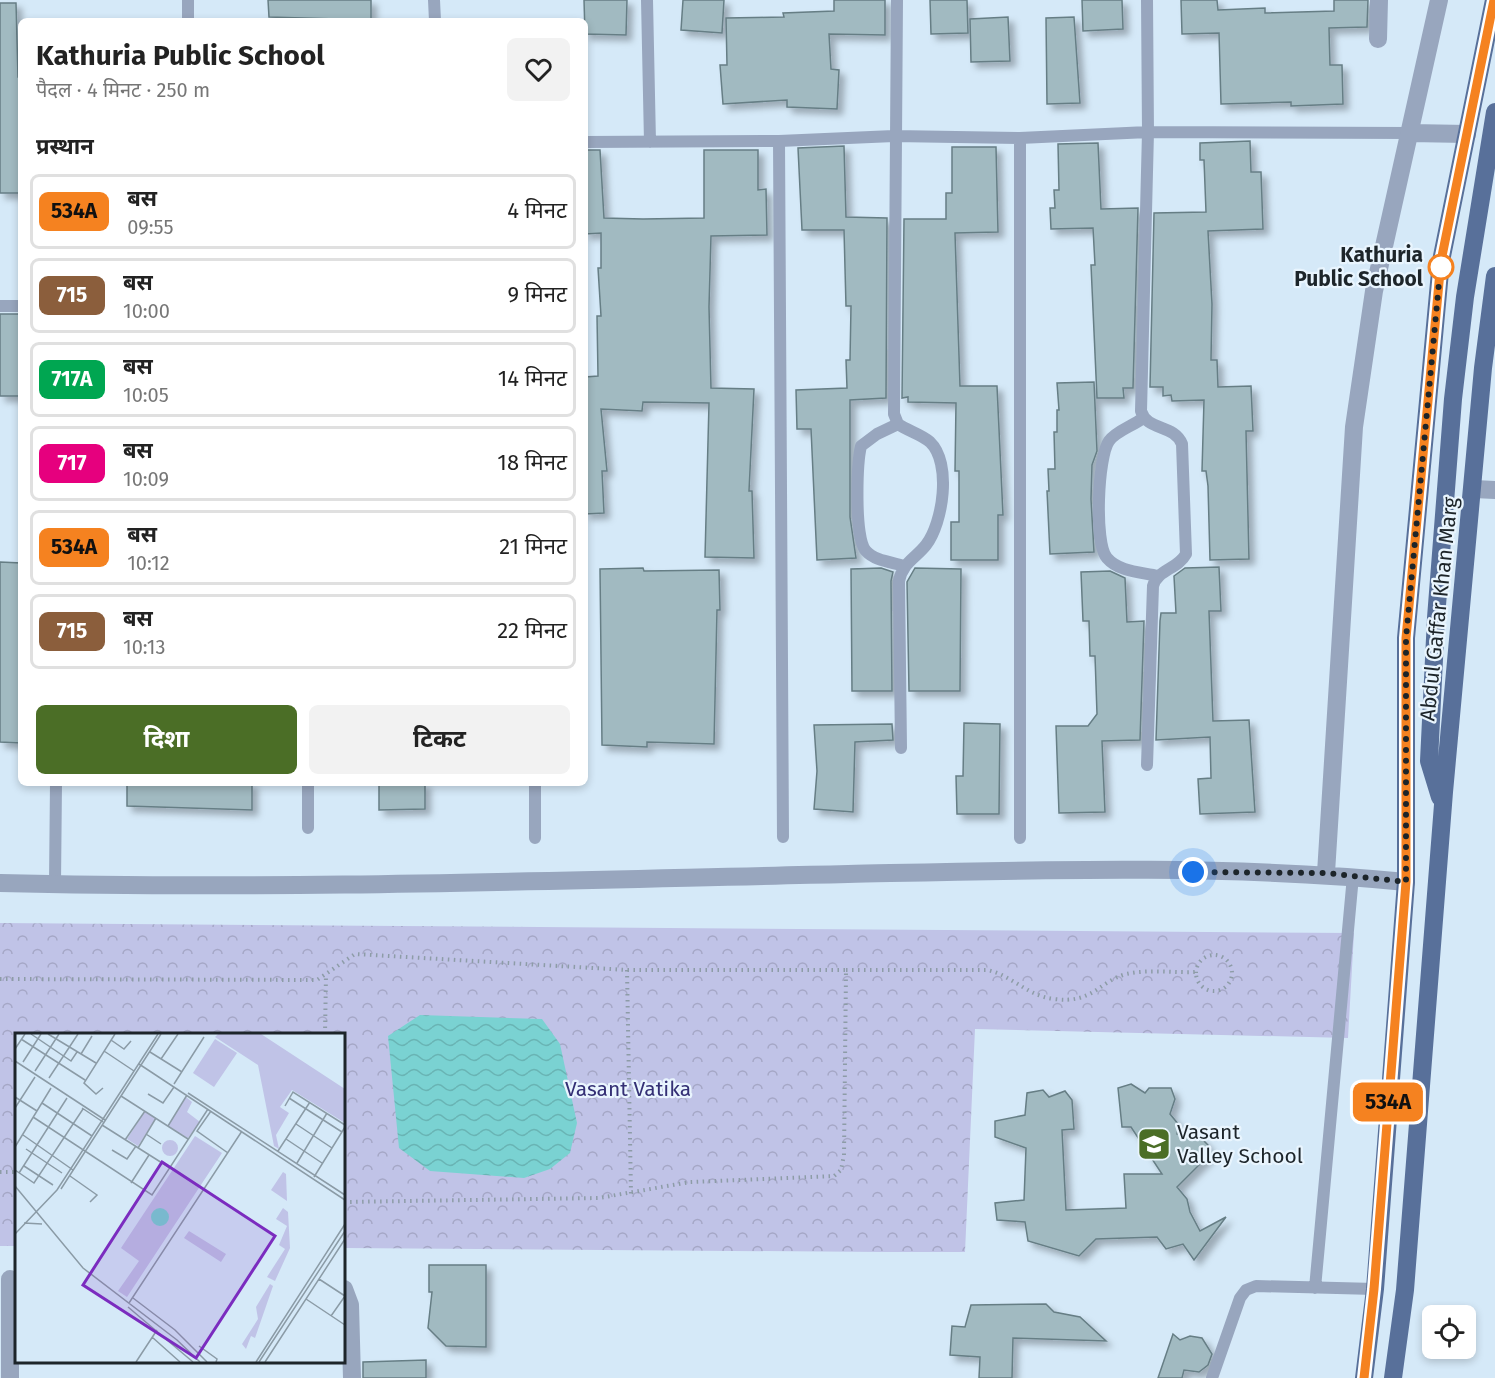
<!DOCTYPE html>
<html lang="hi">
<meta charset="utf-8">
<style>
body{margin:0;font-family:"Fira Sans","Noto Sans Devanagari",sans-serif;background:#f2f2f2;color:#222;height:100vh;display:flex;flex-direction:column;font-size:22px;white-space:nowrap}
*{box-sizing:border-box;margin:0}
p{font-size:20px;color:#767676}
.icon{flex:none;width:33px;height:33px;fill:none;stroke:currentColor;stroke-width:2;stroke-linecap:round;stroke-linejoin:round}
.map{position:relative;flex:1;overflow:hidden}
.drawer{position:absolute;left:18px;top:18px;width:570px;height:768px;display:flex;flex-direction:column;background:#fff;border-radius:9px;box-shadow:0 3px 9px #0003}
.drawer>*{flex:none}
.badge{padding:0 12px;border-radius:9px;font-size:21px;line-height:39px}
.buttons{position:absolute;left:1422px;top:1305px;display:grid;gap:12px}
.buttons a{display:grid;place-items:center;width:54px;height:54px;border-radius:9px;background:#fff;box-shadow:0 3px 9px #0003;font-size:30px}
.you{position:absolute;width:30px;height:30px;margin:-15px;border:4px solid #fff;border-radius:50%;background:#1a73e8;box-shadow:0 0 0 9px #1a73e833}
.map>.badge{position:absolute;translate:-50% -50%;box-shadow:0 0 0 3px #fff}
h2{padding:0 18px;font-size:22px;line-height:54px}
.round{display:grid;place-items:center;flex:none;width:63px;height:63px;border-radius:9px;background:#f2f2f2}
.head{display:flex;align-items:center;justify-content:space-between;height:102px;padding:0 18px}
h1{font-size:28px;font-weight:700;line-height:45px}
.primary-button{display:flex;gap:12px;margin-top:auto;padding:12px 18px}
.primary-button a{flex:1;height:69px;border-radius:9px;background:#4b6e26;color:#fff;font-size:24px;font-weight:700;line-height:69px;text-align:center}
.primary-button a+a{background:#f2f2f2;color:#222}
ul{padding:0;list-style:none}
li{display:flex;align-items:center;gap:18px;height:75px;margin:0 12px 9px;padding:0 6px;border:3px solid #e0e0e0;border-radius:9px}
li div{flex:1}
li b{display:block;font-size:22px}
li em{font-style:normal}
li .badge{min-width:66px;font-weight:700;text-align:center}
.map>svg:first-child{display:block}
.park{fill:url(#park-crowns)}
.water{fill:url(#water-waves)}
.building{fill:#a1bac1;stroke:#667e85;stroke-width:1.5;filter:url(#shadow)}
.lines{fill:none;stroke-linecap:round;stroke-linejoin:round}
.path{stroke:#8d9ca7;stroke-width:4;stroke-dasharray:1.5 4.5;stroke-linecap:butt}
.lane{stroke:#98a6be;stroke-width:12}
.street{stroke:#98a6be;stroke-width:18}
.primary{stroke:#58709a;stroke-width:18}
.line-casing{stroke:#fff;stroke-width:14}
.line{stroke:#f58220;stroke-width:9}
.walk{stroke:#1d252a;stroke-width:6;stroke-dasharray:0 10.8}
.stop-dot{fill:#fff;stroke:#f58220;stroke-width:3}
.labels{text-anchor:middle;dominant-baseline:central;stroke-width:4.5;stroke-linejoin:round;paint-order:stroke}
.stop-label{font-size:21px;font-weight:bold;fill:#1d252a;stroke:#e9f5fe;text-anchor:end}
.street-label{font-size:21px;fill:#1d252a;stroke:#e9f5fe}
.park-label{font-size:21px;fill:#343075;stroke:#e9f5fe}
.poi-label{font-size:21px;fill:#1d252a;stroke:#e9f5fe;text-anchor:start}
.inset-road{fill:none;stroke:#8b9ba6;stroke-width:1.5}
.view{fill:#7b2cbf;fill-opacity:0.15;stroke:#7b2cbf;stroke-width:3}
.inset-edge{fill:none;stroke:#1d252a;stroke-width:3}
</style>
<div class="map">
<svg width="1495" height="1378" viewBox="0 0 1495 1378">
<defs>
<pattern id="park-crowns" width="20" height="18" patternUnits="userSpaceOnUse" patternTransform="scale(1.5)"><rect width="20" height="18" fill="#c0c3e7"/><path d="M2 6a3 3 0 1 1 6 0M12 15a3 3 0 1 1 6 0" fill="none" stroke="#a5a7c6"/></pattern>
<pattern id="water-waves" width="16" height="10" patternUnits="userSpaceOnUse" patternTransform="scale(1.5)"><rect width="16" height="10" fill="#7ad2d2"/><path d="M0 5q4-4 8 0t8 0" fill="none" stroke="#69b4b4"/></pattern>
<filter id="shadow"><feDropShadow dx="5.5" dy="5.5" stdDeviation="3" flood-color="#0004"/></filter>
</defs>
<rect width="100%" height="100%" fill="#d5e9f8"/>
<path class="park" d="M 0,923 L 1354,933 L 1348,1038 L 975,1029 L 965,1252 L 881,1252 L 344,1248 L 344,1034 L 16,1034 L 16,1246 L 0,1246 Z"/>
<path class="water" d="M 420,1015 L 542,1019 L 560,1044 L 577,1123 L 570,1153 L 550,1169 L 524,1178 L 430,1171 L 399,1148 L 388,1036 Z"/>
<path class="building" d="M 268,0 L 371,0 L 371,20 L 269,17 Z
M 584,0 L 627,0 L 626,35 L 585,34 Z
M 683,0 L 724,0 L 722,33 L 681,30 Z
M 834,0 L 885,0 L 885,35 L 829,34 L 831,69 L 839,70 L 837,109 L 787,107 L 787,100 L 723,104 L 720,65 L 727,65 L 726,18 L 784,17 L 783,13 L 834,11 Z
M 930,0 L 967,0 L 968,33 L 931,34 Z
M 1082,0 L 1122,0 L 1123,29 L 1083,31 Z
M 1181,0 L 1217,0 L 1218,10 L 1265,8 L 1265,13 L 1334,11 L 1334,0 L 1368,0 L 1367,27 L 1329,28 L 1330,65 L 1342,65 L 1343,104 L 1291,106 L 1291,102 L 1221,104 L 1219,33 L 1182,34 Z
M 0,3 L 16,3 L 18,77 L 21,77 L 19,193 L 0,193 Z
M 1008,17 L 1010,61 L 971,62 L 970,19 Z
M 1074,17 L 1080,103 L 1047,104 L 1046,18 Z
M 1250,141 L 1251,172 L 1261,172 L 1263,229 L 1208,231 L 1212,304 L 1211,360 L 1217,360 L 1218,387 L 1251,386 L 1253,431 L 1246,431 L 1249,559 L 1210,560 L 1208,486 L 1206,471 L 1202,471 L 1204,400 L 1172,401 L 1171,395 L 1163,396 L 1163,387 L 1150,387 L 1154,213 L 1206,212 L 1204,160 L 1200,160 L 1200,143 Z
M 1098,143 L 1101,209 L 1138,208 L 1133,388 L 1123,388 L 1124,398 L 1097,398 L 1091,265 L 1095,265 L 1093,228 L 1051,229 L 1050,208 L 1055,208 L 1054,190 L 1059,190 L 1058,144 Z
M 844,146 L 846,217 L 887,218 L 886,398 L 850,400 L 850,517 L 856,558 L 817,560 L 811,429 L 797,429 L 796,390 L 847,388 L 846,360 L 850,360 L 851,306 L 846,306 L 844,230 L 802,230 L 798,148 Z
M 952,147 L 996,147 L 998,232 L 955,233 L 960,386 L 997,386 L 1003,515 L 998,515 L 998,560 L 951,560 L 951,522 L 959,522 L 959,471 L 955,471 L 956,403 L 908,402 L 908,397 L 902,398 L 904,219 L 946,219 L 946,193 L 952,193 Z
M 585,150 L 600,150 L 604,218 L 643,219 L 704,218 L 704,150 L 758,150 L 758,190 L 766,189 L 767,235 L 711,236 L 709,307 L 711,388 L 754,389 L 749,491 L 752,491 L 754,558 L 705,557 L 709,403 L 643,402 L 642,411 L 601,409 L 607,471 L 602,471 L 604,513 L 585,514 L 585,377 L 598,376 L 597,316 L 601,316 L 598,268 L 601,268 L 601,233 L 585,234 Z
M 0,314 L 21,314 L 21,396 L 0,396 Z
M 1094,382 L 1097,451 L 1092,465 L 1091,499 L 1094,552 L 1050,554 L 1047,491 L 1049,491 L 1048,469 L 1055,469 L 1054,432 L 1057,432 L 1057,410 L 1059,410 L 1057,383 Z
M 0,562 L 21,563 L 21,743 L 0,742 Z
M 1219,567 L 1221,611 L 1209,611 L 1213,721 L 1249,720 L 1255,812 L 1200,814 L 1198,779 L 1211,778 L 1210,737 L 1156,740 L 1160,621 L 1161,613 L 1176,613 L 1174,576 L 1185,568 Z
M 643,568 L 644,571 L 719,570 L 720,610 L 717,610 L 714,744 L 647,742 L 647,747 L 602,745 L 600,569 Z
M 881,568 L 893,572 L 891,581 L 892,691 L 852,691 L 851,569 Z
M 915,568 L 961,569 L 960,691 L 909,691 L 907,582 Z
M 1110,571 L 1125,578 L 1127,622 L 1144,621 L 1140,740 L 1102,741 L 1105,812 L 1059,813 L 1056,726 L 1088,726 L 1097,714 L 1095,656 L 1090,656 L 1089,621 L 1083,621 L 1081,572 Z
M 964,723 L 1000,724 L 999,814 L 957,814 L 956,776 L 963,776 Z
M 892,724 L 893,740 L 855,742 L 853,812 L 814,809 L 817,771 L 814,725 Z
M 127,783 L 252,783 L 252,810 L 127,806 Z
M 379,783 L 425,783 L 425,809 L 379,810 Z
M 1131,1084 L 1145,1093 L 1149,1088 L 1171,1088 L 1175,1099 L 1170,1114 L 1179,1125 L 1177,1134 L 1201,1138 L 1208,1145 L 1208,1156 L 1177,1187 L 1187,1199 L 1190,1212 L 1200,1231 L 1226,1217 L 1194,1260 L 1183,1244 L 1166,1249 L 1157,1237 L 1096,1239 L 1079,1256 L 1028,1241 L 1025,1222 L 997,1220 L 995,1203 L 1024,1200 L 1026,1148 L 995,1137 L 995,1121 L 1025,1115 L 1027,1093 L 1043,1090 L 1049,1097 L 1065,1091 L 1072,1100 L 1074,1129 L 1062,1130 L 1066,1210 L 1126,1208 L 1124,1174 L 1162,1174 L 1131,1127 L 1122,1127 L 1118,1088 Z
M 429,1265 L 486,1265 L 486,1347 L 446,1346 L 428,1328 L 432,1292 L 429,1292 Z
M 1046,1304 L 1054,1312 L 1080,1317 L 1106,1341 L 1013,1338 L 1012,1378 L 979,1378 L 980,1357 L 950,1355 L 952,1326 L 965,1327 L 971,1305 Z
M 1173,1334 L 1180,1340 L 1190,1336 L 1202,1338 L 1212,1354 L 1208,1365 L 1199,1372 L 1184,1370 L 1182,1378 L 1158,1378 Z
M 426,1360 L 426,1378 L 363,1378 L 363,1362 Z"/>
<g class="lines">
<path class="path" d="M1196 973a18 18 0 1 1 36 0a18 18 0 1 1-36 0Z
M 627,970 L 631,1194
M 846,970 L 987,970 C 1012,975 1027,996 1054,999 C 1093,1004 1098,982 1126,974 C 1148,969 1174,973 1196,972
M 0,979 L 317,980 L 355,954 L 627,970 L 846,970 L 844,1155 L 841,1170 L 834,1176 L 690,1182 L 599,1198 L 344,1202
M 325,1034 L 326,974
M 0,1172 L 16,1172"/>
<path class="lane" d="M 434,0 L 435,21
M 647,0 L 650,142
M 897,0 L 894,414 L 898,424 C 908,431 921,434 930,442 C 952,463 943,523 926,545 C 916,558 903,562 899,581 L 901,748
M 188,21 L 188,0
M 1020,138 L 1020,838
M 779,141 L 783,837
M 585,142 L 779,141 L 894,136 L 1020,138 L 1148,132 L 1410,133
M 0,306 L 21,306
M 1143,418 C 1133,426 1116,431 1109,441 C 1098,456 1094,543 1107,558 C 1119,572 1141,572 1158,576
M 898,424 L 877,434 L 861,446 C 857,463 854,539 866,551 C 875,561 892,562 904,566
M 1147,765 L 1153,586 C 1157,570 1178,569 1186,554 L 1182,444 C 1174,424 1147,431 1141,411 L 1148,132 L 1147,0
M 535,783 L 535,838
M 308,828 L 308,783
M 55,883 L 56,783
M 1315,1288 L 1353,876
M 1212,1378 L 1240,1298 L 1246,1290 L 1256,1286 L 1375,1289"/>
<path class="street" d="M 1378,39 L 1379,0
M 1410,133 L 1467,134
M 1474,489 L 1495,490
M 1326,873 L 1354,427 L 1374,291 L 1439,0
M 0,883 C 283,890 566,880 848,874 C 1034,870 1222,864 1406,882
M 10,1279 L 10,1378
M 344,1289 L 350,1305 L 352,1378"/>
<path class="primary" d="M 1440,797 L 1429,761 L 1436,618 L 1453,399 L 1465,297 L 1495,112
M 1364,1378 L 1375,1289 L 1406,882 L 1406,638 L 1441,261 L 1494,0
M 1393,1378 L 1405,1290 L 1444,792 L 1483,368 L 1495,276"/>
</g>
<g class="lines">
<g class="line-casing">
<path id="line" d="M 1364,1378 L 1374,1289 L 1406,882 L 1406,638 L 1441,261 L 1494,0"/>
</g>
<use href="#line" class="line"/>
<path class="walk" d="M 1193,872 L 1326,873 L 1406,882 L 1406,638 L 1441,261 L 1441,267"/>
</g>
<defs>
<g id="school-square" transform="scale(1.725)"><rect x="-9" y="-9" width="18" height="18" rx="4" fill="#4b6e26" stroke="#e9f5fe"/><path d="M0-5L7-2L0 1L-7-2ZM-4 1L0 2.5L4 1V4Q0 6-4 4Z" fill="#fff"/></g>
</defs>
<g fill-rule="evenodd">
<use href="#school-square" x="1154" y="1144"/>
</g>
<circle class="stop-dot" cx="1441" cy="267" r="12"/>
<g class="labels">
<g class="stop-label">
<text x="1423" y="255">Kathuria<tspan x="1423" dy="24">Public School</tspan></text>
</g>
<g class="street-label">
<text transform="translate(1439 609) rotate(-84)">Abdul Gaffar Khan Marg</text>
</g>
<g class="park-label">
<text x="628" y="1089">Vasant Vatika</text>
</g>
<g class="poi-label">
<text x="1177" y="1132">Vasant<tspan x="1177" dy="24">Valley School</tspan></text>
</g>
</g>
<g transform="translate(15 1033)">
<rect width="330" height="330" fill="#d5e9f8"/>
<path d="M 200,6 L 222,20 L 199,54 L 178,40 Z" fill="#c0c3e7"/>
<path d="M 203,1 L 246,1 L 330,56 L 330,90 L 277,57 L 265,74 L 274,80 L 261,102 L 264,116 L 259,113 L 243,32 L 200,4 ZM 171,64 L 177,69 L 172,79 L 185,89 L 173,105 L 153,93 ZM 130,78 L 141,85 L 123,113 L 112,106 ZM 180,103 L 207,120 L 112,264 L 103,258 L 124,228 L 106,215 ZM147 115a8 8 0 1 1 16 0a8 8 0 1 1-16 0ZM 268,139 L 271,141 L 272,168 L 256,157 ZM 268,175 L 273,179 L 275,215 L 260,248 L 252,244 L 270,216 L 264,212 L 272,193 L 261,186 ZM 174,198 L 211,221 L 206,229 L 169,205 ZM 255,251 L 258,253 L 240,305 L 236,303 L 231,316 L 227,311 L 243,286 L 241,274 Z" fill="#c0c3e7"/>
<path d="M136 184a9 9 0 1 1 18 0a9 9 0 1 1-18 0Z" fill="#7ad2d2"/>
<path class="inset-road" d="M 16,1 L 56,28 L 62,19M 33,1 L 81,30M 6,6 L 70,47M 96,7 L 109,16 L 116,8M 0,16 L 10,1M 89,18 L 119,38M 135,19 L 167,39M 66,21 L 77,3M 146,26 L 163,1M 0,28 L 90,87M 8,29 L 26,1M 124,31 L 330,167M 20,38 L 44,1M 34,45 L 63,1M 159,51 L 189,4M 88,55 L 81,61 L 69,50 L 100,1M 173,60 L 330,162M 133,61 L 148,70 L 159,54M 106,63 L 173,106M 0,64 L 22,78M 274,65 L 327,99M 27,70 L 77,103M 270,73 L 278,59 L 330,92M 0,75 L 20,44M 67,75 L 88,89M 196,78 L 182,98 L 213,120M 18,84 L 137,162 L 193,76M 281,91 L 317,115M 87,92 L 155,135M 153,93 L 172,62M 131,101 L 146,111M 8,102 L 58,137M 271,106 L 307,130M 110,107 L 130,78M 0,114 L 36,55M 123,115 L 141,85M 11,116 L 47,140M 97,117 L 112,126 L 121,113M 263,118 L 295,69M 282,130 L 312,80M 9,133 L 38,152M 0,137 L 19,150 L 68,76M 4,140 L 52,65M 55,143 L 82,162 L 75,169M 299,144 L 330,94M 116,150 L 134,122M 0,153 L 68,235 L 162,307 L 185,329M 46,156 L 146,1M 9,190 L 27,191M 0,201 L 42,157 L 143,1M 304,246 L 330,263M 118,265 L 160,297 L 192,329M 291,266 L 330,292M 114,270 L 227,98M 113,274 L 178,329M 316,283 L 330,263M 137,304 L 165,329M 184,313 L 202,326 L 201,329M 121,329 L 142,297M 241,329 L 330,191M 244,329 L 330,198M 250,329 L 330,206"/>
<path class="view" d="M 147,129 L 260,203 L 181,325 L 68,252 Z"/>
<rect width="330" height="330" class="inset-edge"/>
</g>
</svg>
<div class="buttons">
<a><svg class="icon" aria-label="locate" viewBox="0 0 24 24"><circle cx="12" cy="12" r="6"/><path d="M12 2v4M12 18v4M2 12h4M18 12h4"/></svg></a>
</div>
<div class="you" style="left:1193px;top:872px"></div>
<b class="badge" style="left:1388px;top:1102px;background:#f58220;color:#111">534A</b>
<section class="drawer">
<div class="head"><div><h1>Kathuria Public School</h1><p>पैदल · 4 मिनट · 250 m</p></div><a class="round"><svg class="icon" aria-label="heart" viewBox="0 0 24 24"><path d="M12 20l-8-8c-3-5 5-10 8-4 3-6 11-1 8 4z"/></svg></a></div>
<h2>प्रस्थान</h2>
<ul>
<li><span class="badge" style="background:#f58220;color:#111">534A</span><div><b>बस</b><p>09:55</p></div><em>4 मिनट</em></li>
<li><span class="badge" style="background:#8b5e3c;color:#fff">715</span><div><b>बस</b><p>10:00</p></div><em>9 मिनट</em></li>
<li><span class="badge" style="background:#00a651;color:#fff">717A</span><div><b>बस</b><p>10:05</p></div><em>14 मिनट</em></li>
<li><span class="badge" style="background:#e6007e;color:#fff">717</span><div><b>बस</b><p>10:09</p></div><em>18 मिनट</em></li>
<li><span class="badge" style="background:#f58220;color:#111">534A</span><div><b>बस</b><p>10:12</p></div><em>21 मिनट</em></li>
<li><span class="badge" style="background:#8b5e3c;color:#fff">715</span><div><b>बस</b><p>10:13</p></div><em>22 मिनट</em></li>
</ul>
<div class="primary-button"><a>दिशा</a><a>टिकट</a></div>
</section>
</div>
